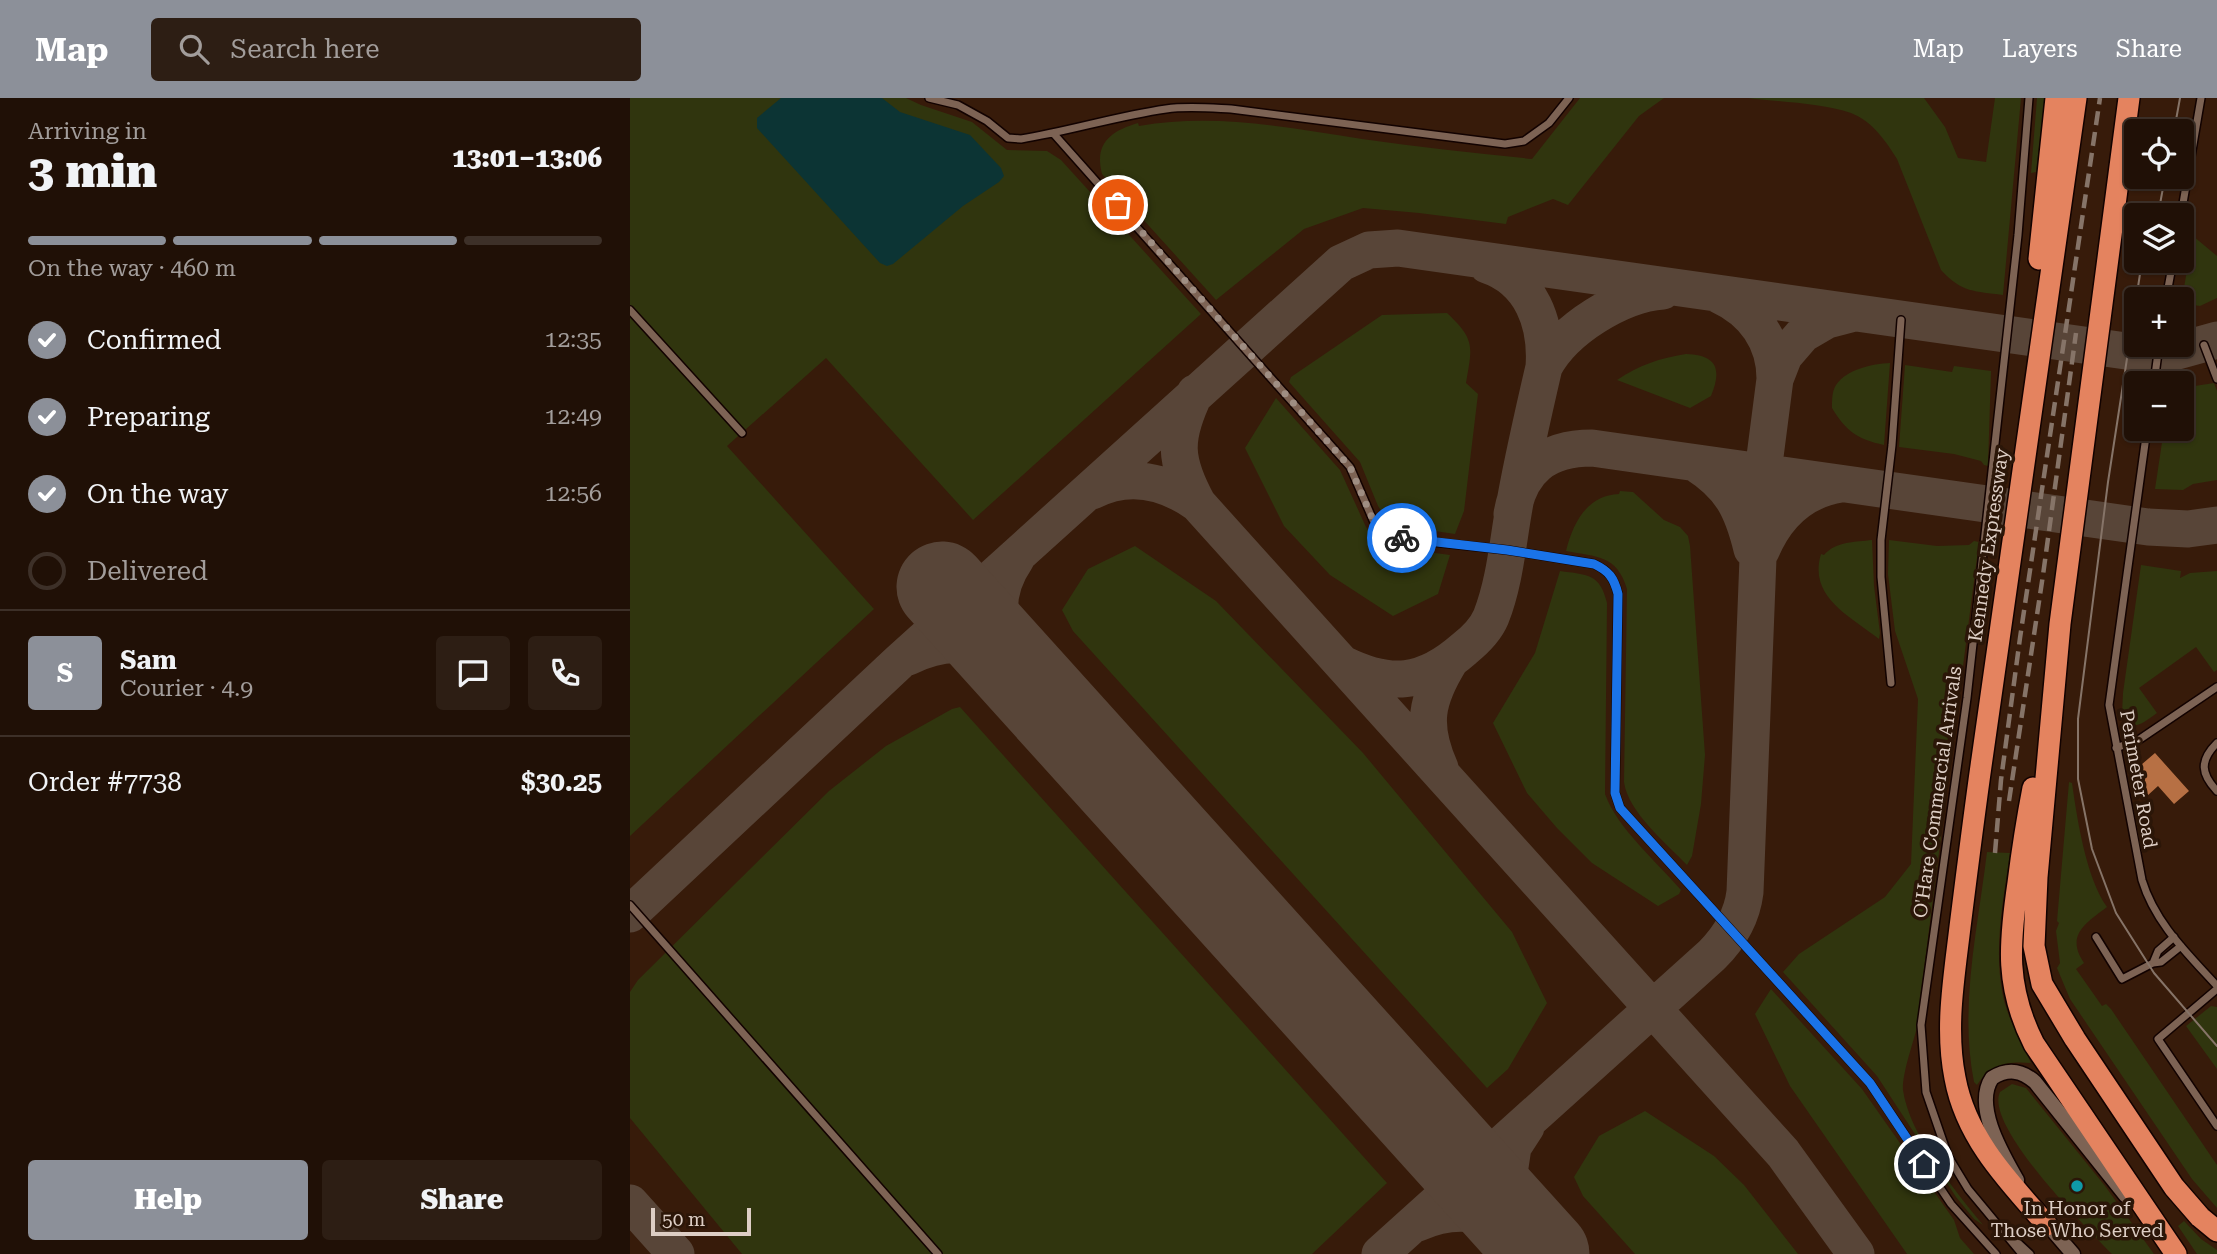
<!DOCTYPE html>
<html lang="en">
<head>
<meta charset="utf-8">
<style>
  body { margin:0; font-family:"Roboto Serif",serif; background:#2d1e14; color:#f1f3f6; height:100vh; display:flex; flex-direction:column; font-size:26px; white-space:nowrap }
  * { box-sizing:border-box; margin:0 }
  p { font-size:23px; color:#a29d9b }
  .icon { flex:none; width:38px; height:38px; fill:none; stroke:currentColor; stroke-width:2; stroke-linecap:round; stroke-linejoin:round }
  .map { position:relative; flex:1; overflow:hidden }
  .details { display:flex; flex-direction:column; background:#201006; width:630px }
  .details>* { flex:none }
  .tools { position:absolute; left:1494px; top:21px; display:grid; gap:14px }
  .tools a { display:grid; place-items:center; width:70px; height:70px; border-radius:7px; background:#201006; box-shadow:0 2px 5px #0004,0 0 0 2px #3d3028; font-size:35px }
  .scale { position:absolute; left:21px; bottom:18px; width:100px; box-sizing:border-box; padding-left:7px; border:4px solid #ddcec5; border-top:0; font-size:19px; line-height:24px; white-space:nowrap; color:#ddcec5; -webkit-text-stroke:5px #2b1608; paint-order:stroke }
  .pin { position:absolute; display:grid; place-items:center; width:60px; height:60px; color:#fff; margin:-30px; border:4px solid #fff; border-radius:50%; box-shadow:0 2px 7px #0007 }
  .courier { position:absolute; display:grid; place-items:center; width:70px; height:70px; margin:-35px; border:5px solid #1a73e8; border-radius:50%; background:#fff; color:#222; box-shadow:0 2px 9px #0007 }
  .head em { font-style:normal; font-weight:800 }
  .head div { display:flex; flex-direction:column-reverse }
  .head { display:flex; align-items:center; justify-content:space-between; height:119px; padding:0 28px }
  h1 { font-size:46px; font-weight:800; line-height:52px }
  .bar { display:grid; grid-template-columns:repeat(4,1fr); gap:10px 7px; align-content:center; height:84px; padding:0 28px }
  .bar i { height:9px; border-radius:5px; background:#3d3028 }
  .bar .selected { background:#8c9099 }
  .bar p { grid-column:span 4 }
  .line { display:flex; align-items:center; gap:18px; padding:0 28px; border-top:2px solid #3d3028 }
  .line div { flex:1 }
  .round { display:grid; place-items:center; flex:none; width:74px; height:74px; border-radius:7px; background:#2d1e14 }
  ol { padding:0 28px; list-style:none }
  li { display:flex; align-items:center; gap:21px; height:77px }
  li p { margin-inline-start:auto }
  li .icon { padding:7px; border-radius:50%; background:#8c9099; color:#fff; stroke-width:4 }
  li:last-child { color:#a29d9b }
  li i { width:38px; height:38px; border:4px solid #3d3028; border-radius:50% }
  .cta { display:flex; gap:14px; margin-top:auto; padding:14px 28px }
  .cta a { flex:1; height:80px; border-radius:7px; background:#8c9099; color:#fff; font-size:28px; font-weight:800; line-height:80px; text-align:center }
  .cta a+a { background:#2d1e14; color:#f1f3f6 }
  header { display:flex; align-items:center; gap:42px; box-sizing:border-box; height:98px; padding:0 35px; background:#8c9099; color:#fff }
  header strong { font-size:33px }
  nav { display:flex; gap:38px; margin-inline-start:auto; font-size:24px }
  .search { width:490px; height:63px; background:#2d1e14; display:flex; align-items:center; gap:18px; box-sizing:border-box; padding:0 24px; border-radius:7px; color:#a29d9b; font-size:26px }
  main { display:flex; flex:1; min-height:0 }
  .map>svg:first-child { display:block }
</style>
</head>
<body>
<header>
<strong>Map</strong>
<div class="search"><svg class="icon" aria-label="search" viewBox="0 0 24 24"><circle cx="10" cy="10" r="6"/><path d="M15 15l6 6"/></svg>Search here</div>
<nav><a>Map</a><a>Layers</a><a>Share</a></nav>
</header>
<main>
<section class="details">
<div class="head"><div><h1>3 min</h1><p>Arriving in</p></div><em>13:01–13:06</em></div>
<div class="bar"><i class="selected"></i><i class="selected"></i><i class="selected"></i><i></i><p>On the way · 460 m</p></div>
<ol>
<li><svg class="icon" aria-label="check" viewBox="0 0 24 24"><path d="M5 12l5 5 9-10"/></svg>Confirmed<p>12:35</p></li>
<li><svg class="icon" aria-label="check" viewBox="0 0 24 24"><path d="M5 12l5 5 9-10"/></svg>Preparing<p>12:49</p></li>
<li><svg class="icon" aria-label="check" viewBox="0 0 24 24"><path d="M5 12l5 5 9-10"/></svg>On the way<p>12:56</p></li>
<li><i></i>Delivered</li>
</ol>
<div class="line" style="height:126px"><b class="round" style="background:#8c9099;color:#fff">S</b><div><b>Sam</b><p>Courier · 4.9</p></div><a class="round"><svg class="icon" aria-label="chat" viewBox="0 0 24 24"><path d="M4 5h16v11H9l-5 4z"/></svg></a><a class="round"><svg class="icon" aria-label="phone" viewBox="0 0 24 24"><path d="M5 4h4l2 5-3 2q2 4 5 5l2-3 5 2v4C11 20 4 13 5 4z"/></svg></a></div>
<div class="line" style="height:91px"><div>Order #7738</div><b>$30.25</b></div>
<div class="cta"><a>Help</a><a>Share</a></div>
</section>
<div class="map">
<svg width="1587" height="1156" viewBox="0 0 1587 1156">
  <rect width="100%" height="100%" fill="#2b1608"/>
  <path fill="#371b0a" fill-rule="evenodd" d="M0 0H1587V1156H0ZM1507 33H1552V79H1507ZM1507 117H1552V163H1507ZM1507 201H1552V247H1507ZM1507 285H1552V331H1507Z"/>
  <path fill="#30350e" d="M0 0H276L291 7 342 24 377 52 417 53 431 62 571 216 343 422 196 260 97 348 244 511 0 738Z
    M950 0H1034L1009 18 938 107 923 101 878 119 876 126 789 115 733 110 674 131 586 202 472 76C464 45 481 33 508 25L509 28C584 15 657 29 732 41 788 49 845 55 902 61Z
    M1118 0H1294L1315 29 1328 60 1356 64 1365 0H1391L1373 197C1345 193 1332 195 1311 172L1267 61C1256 43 1242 23 1221 15 1192 5 1150 4 1118 0Z
    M1407 0H1415L1406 74 1401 75Z
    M1563 138 1587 158V200L1570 208 1564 207 1563 204 1560 205 1561 209 1552 213V201Z
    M817 215C846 242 842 249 836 285L848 296 834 413 825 436 771 428 756 420 748 408 730 364 659 284 661 279 752 217Z
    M1056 256C1085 257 1093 269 1081 298L1060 310 987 282C1009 267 1030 260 1056 256Z
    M1260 265 1254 347C1227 341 1216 333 1202 310 1202 302 1202 293 1206 287 1217 271 1242 266 1260 265Z
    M1275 267 1322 274 1324 268 1361 273 1358 368 1354 367 1351 363 1324 356 1269 349Z
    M1584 285 1587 293V382L1563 386 1553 392 1525 391 1534 331H1552V290Z
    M646 300 710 372 736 429C755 454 791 452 820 457L808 496 763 518 700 477 654 428 615 350Z
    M990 393 1003 394 1034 422 1050 429 1058 438 1060 448 1075 657 1071 706 1062 758 1057 767C1036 745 998 714 994 684L997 491C987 457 967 459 936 453 943 425 957 397 989 396Z
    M1242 442 1244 488 1250 535 1249 541C1220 518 1178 499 1191 456L1194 457C1206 443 1226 444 1242 442Z
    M1259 442 1307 448 1339 447 1344 443 1349 444 1286 933C1282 948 1272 977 1273 992 1279 1036 1325 1093 1353 1127L1344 1121 1326 1099 1247 978 1153 874 1169 856 1255 799 1281 766 1288 601 1265 533 1258 476Z
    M505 448 586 503 733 655 882 834 917 905 878 971 857 990 443 533 432 512 458 471Z
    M1511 467 1551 473 1550 480 1560 475 1587 473V572L1584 574 1566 549 1509 590 1527 615C1517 622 1509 630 1497 627L1492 616 1493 595Z
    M930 473C957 477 970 475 977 505L975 696C987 730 1027 764 1051 792L1049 796 1028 808 962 765 927 730 897 695 863 625 905 555Z
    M330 609 757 1085 682 1156H112L0 1020V894L8 882 199 693 256 648 322 611Z
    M1439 684 1442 685C1447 720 1456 780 1477 809 1456 825 1435 837 1454 865L1446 871 1472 908 1476 906 1481 911 1587 1067V1110L1562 1081 1440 901 1427 870 1430 865 1426 833 1429 825 1427 823Z
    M1357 754 1380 755C1373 804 1362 857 1375 906 1381 927 1392 945 1401 965 1378 963 1361 966 1347 987L1344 984C1329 908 1348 830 1357 754Z
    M1141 891 1232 991 1324 1122 1330 1140 1344 1156H1277L1160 988 1125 916Z
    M1581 908 1587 909V971L1556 928Z
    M1382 986 1396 990 1475 1088 1524 1156H1482C1457 1130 1354 1028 1370 994Z
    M1015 1013 1084 1058 1114 1087 1168 1156H1005L953 1098 944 1079 969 1038Z
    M1554 1123 1571 1141 1587 1152V1156H1567L1548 1128Z"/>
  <path fill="#0c3434" d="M151 0H252L270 14 340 37 371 70 374 78 369 84 333 108 263 166 257 168 250 165 127 30V20Z"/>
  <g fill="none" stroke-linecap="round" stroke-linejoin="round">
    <path stroke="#584538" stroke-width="37" d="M1089 197C1124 213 1145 243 1145 281
      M914 269C934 231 991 196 1033 193
      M565 295C543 341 544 362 568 406
      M1065 365C1101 388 1112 410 1122 451
      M462 393C499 374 536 383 568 406L1153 1055 1226 1156
      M882 416C890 371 916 350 962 350L1518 429 1558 431 1587 427
      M1131 453C1146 417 1171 392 1211 386
      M278 559C320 539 344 544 382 567
      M713 566C760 589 793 587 834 551 844 543 856 531 861 519 876 481 878 439 886 399 894 355 904 312 914 269 917 226 902 182 857 167
      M382 567C368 530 361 497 386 461
      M810 670C791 627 796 602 820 563
      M0 816 269 564 711 165 739 152 768 150 1503 254H1544L1587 242
      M896 1029 883 1049 878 1082 885 1115 903 1143
      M0 1105 46 1156
      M788 1125C829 1106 867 1115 902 1143
      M750 1156 1082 857C1100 839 1112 819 1115 794L1128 460 1133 374 1145 281 1154 258 1173 236 1197 222 1220 216"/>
    <path stroke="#584538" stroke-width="91" d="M312 489 914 1156"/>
  </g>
  <path fill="#b77044" d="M1525 655 1559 693 1544 706 1528 688 1517 698 1506 686 1504 673Z"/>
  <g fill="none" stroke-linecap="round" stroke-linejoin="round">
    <defs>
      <path id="service" d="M299 0 328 7 357 23 378 40 391 41C440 33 487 18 536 11 557 8 580 10 601 11L875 46 894 43 919 25 939 0
        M423 35 720 369 743 422 752 435 766 440 877 452 964 466C979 473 984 480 988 496L985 695 990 710 1240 985 1321 1106 1366 1156
        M1551 117 1571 0
        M1536 201 1543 163
        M0 212 112 335
        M1574 247 1587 281
        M1524 285 1529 247
        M1517 331 1479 607 1512 782C1525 825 1557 855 1587 888
        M1261 585 1251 479V442L1262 347 1271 222
        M1587 645C1569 663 1571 676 1587 693
        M1486 650 1510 641 1587 589
        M0 807 308 1156
        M1466 839 1492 881 1523 865 1531 864 1551 848
        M1523 865 1528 853 1544 839
        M1587 891 1528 941 1587 1028
        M1386 1143 1400 1156
        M1392 1156 1338 1091 1318 1058 1296 994 1291 927 1337 600 1388 137 1399 0"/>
      <path id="minor" d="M1387 1082C1373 1057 1343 1008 1362 980 1378 970 1391 972 1405 984L1496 1098
        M1412 1120 1443 1156"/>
      <path id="motorway" d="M1499 0 1430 526 1407 779 1404 848 1412 886 1445 941 1544 1089 1570 1119 1587 1133
        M1409 161 1426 0
        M1403 690C1397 721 1392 753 1388 785 1379 846 1375 889 1404 946L1546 1156
        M1417 1127C1378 1083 1336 1040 1325 980 1315 930 1324 880 1330 829 1337 773 1344 717 1352 661 1382 440 1414 220 1446 0"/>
    </defs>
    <use href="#service" stroke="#120200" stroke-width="10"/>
    <use href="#minor" stroke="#120200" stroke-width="17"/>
    <use href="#motorway" stroke="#120200" stroke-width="24"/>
    <use href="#service" stroke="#7d6354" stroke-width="7"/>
    <use href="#minor" stroke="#7d6354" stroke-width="14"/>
    <use href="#motorway" stroke="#e4835f" stroke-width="21"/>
    <path stroke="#867468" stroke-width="2" d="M1544 33 1550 0
      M1528 117 1535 79
      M1512 163 1478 384 1448 621V681L1462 751 1486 815 1524 875 1587 948"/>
    <path stroke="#867468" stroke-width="4.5" stroke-dasharray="14 7" stroke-linecap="butt" d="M1379 703 1413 477 1446 235
      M1365 755 1371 682 1390 540 1470 0"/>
  </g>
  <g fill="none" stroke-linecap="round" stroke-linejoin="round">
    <path stroke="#9f8e83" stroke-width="7" stroke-dasharray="0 12.6" d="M488 107 720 369 743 422 752 435 772 440"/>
    <path stroke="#1a73e8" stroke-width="9" d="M772 440 877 452 964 466C979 473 984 480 988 496L985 695 990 710 1240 985 1294 1066"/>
  </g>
  <circle fill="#0f9aa8" stroke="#2b1608" stroke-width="2.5" cx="1447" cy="1088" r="7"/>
  <g text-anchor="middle" stroke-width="7" stroke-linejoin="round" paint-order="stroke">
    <g font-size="19" fill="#ddcec5" stroke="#2b1608">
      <text transform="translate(1358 447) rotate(-82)" y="7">Kennedy Expressway</text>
      <text transform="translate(1509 681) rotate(80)" y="7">Perimeter Road</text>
      <text transform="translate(1307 694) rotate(-82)" y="7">O'Hare Commercial Arrivals</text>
    </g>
    <g font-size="19" fill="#ddcec5" stroke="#2b1608">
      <text x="1447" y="1117">In Honor of<tspan x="1447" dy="22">Those Who Served</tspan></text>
    </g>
  </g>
</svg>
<div class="tools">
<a><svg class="icon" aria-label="locate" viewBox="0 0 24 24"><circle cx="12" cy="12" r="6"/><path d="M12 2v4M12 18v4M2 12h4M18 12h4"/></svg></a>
<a><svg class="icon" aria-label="layers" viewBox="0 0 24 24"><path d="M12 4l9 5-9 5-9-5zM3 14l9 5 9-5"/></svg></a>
<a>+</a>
<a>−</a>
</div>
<div class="scale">50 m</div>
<div class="pin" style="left:488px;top:107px;background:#ea580c"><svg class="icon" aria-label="bag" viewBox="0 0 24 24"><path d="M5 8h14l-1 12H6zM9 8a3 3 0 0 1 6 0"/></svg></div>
<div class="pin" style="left:1294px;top:1066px;background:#1f2937"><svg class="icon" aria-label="home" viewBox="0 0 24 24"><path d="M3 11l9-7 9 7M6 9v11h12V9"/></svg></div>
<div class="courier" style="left:772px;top:440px"><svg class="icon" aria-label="bike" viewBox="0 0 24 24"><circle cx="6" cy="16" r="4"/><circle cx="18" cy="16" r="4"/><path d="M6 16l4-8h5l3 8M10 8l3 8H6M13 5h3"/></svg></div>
</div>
</main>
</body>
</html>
